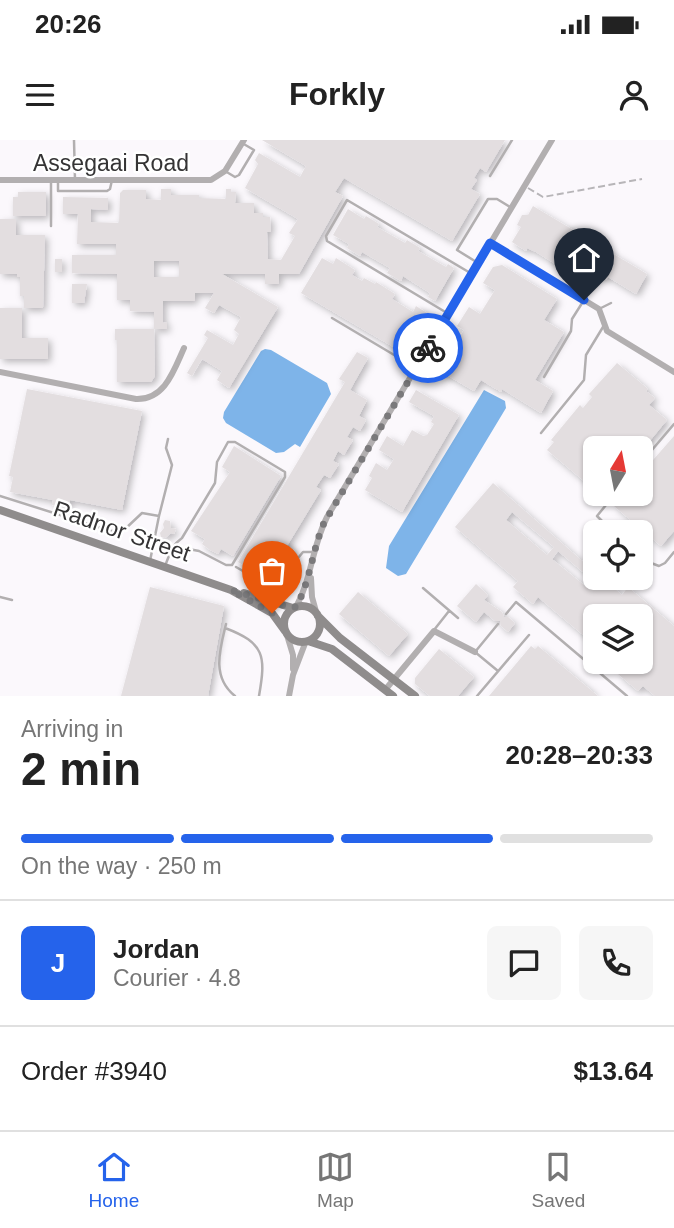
<!DOCTYPE html>
<html lang="en">
<head>
<meta charset="utf-8">
<style>
  body { margin:0; font-family:Arial,sans-serif; background:#f6f6f6; color:#222; height:100vh; display:flex; flex-direction:column; font-size:26px; white-space:nowrap }
  * { box-sizing:border-box; margin:0 }
  p { font-size:23px; color:#767676 }
  .icon { flex:none; width:38px; height:38px; fill:none; stroke:currentColor; stroke-width:2; stroke-linecap:round; stroke-linejoin:round }
  .map { position:relative; height:556px; overflow:hidden }
  .panel { display:flex; flex-direction:column; background:#fff; flex:1 }
  .panel>* { flex:none }
  .needle { width:46px; rotate:10deg }
  .buttons { position:absolute; left:583px; top:296px; display:grid; gap:14px }
  .buttons a { display:grid; place-items:center; width:70px; height:70px; border-radius:10px; background:#fff; box-shadow:0 2px 5px #0004; font-size:35px }
  .pin { position:absolute; display:grid; place-items:center; width:60px; height:60px; color:#fff; margin:-72px -30px; border-radius:50% 50% 50% 0; rotate:-45deg; box-shadow:0 0 7px #0007 }
  .pin .icon { rotate:45deg }
  .courier { position:absolute; display:grid; place-items:center; width:70px; height:70px; margin:-35px; border:5px solid #2563eb; border-radius:50%; background:#fff; color:#222; box-shadow:0 2px 9px #0007 }
  .head em { font-style:normal; font-weight:700 }
  .head div { display:flex; flex-direction:column-reverse }
  .head { display:flex; align-items:center; justify-content:space-between; height:119px; padding:0 21px }
  h1 { font-size:46px; font-weight:700; line-height:52px }
  .bar { display:grid; grid-template-columns:repeat(4,1fr); gap:10px 7px; align-content:center; height:84px; padding:0 21px }
  .bar i { height:9px; border-radius:5px; background:#e0e0e0 }
  .bar .current { background:#2563eb }
  .bar p { grid-column:span 4 }
  .line { display:flex; align-items:center; gap:18px; padding:0 21px; border-top:2px solid #e0e0e0 }
  .line div { flex:1 }
  .round { display:grid; place-items:center; flex:none; width:74px; height:74px; border-radius:10px; background:#f6f6f6 }
  .status { display:flex; justify-content:space-between; align-items:center; height:49px; padding:0 35px; background:#fff; direction:ltr }
  .status svg { height:19px; fill:currentColor }
  header { display:flex; justify-content:space-between; align-items:center; height:91px; padding:0 21px; background:#fff; font-size:32px; font-weight:700 }
  .tab-bar { display:flex; justify-content:space-around; align-items:center; height:98px; border-top:2px solid #e0e0e0; background:#fff; font-size:19px; color:#767676 }
  .tab-bar a { display:grid; justify-items:center; gap:4px }
  .tab-bar .current { color:#2563eb }
  .map>svg:first-child { display:block }
</style>
</head>
<body>
<div class="status"><b>20:26</b><svg viewBox="0 0 49 12"><path d="M0 12V9h3v3zM5 12V6h3v6zM10 12V3h3v9zM15 12V0h3v12zM26 1h20v11H26zM47 4h2v5h-2z"/></svg></div>
<header><svg class="icon" aria-label="menu" viewBox="0 0 24 24"><path d="M4 6h16M4 12h16M4 18h16"/></svg>Forkly<svg class="icon" aria-label="person" viewBox="0 0 24 24"><circle cx="12" cy="8" r="4"/><path d="M4 21q1-7 8-7t8 7"/></svg></header>
<div class="map">
<svg width="674" height="556" viewBox="0 0 674 556">
  <defs>
    <filter id="shadow"><feDropShadow dx="3" dy="3" stdDeviation="3.5" flood-color="#0004"/></filter>
  </defs>
  <rect width="100%" height="100%" fill="#fbf8fc"/>
  <path fill="#7eb4e9" d="M265 209 271 210 327 243 331 254 300 307 295 304 284 312 276 313 226 283 223 278 224 272 261 211Z
    M484 250 505 261 506 268 406 434 398 436 386 428 389 406Z"/>
  <path fill="#e3dee0" fill-rule="evenodd" filter="url(#shadow)" d="M262 0H505L486 32 480 28 474 38 477 40 471 49 480 54 452 101 344 38 335 52 343 56 299 134H279V144H265V134H222L278 167 229 248 217 240 222 231 202 219 192 236 187 233 208 198 204 195 207 190 233 205 239 194 234 190 241 177 219 165 214 173 205 168 214 153H195V161H163V183L167 182V189H154V172L130 171V160H117V134L72 133V115H116V104H77L78 74H63V57L108 58V70L91 69V82L119 83 120 53 123 50H146V59L161 60V49H171V55H199V58L226 59V49H231V52H236L235 63H254V73H263V77H270L271 92H267L268 119 281 120 295 96 289 93 298 79 245 48 258 24 255 20 259 13 300 37 306 26ZM154 121H179V137H154Z
    M18 52H46V76H13V57H18Z
    M533 66 647 134 636 154 608 137 606 140 592 132 587 140 562 125 560 127 536 112 527 108 526 111 512 102 521 87 517 85 522 75H528Z
    M348 69 364 79 366 76 379 84 377 87 405 103 407 100 420 108 418 111 446 127 448 124 454 128 435 161 428 157 430 153 403 136 401 141 387 133 390 128 362 112 360 116 347 108 349 104 333 95Z
    M0 79H16V95H45L43 168H24V156H20V137H17V134H0Z
    M322 118 333 124 336 118 355 130 352 135 362 141 364 138 375 144 376 142 395 154 392 159 413 172 416 166 427 173 402 212 301 153Z
    M55 119H62V132H55Z
    M502 125 557 159 544 180 564 192 535 240 553 251 541 273 502 249 501 252 481 240 474 251 433 227 440 216 447 219 464 190 457 186 469 167 480 174 495 150 483 143 493 127Z
    M72 144H87L84 163H72Z
    M0 168H22V198H48V219H0Z
    M115 189H154L155 236 151 242H117V200H115Z
    M357 212 368 218 350 250 367 260 359 276 366 280 360 291 353 287 347 297 353 300 344 315 338 311 333 321 339 324 330 338 324 335 316 347 321 350 287 406 295 411 286 425 279 421 269 438 262 436 238 422 345 242 339 239Z
    M617 223 648 249 646 251 655 258 649 265 667 280 644 308H595V354L588 349 590 346 547 310 554 302 551 300 580 265 583 268 592 257 589 254Z
    M27 249 142 271 122 370 70 360 69 368 52 365 53 360 10 352 13 337 9 336Z
    M416 250 459 275 402 372 365 350 372 338 369 336 376 323 387 330 394 319 379 310 387 296 403 306 412 290 423 296 427 295 434 284 431 282 434 276 409 262Z
    M674 296V391L661 406 614 366 625 354H640V335Z
    M234 306 281 336 233 416 221 409 218 414 210 410 202 404 205 399 191 391 230 332 222 327Z
    M493 343 595 432V438H602L622 455 628 447 674 486V556H655L643 546 638 551 618 534 623 529 614 522H640V476H595V505L538 457 533 464 520 453 513 447 518 441 455 387ZM512 372 554 407 547 415 506 380ZM558 411 596 443 590 450 552 419Z
    M165 380 170 381 171 388 176 389 174 394 171 393 165 398 161 397 160 393 164 388 163 384Z
    M476 444 488 455 484 460 502 472 504 477H508L515 483 508 492 501 486 500 481H495L484 472 476 482 457 466Z
    M150 447 224 466 208 556H121Z
    M358 452 408 494 389 516 339 474Z
    M531 506 535 509 538 506 598 556H489Z
    M439 509 474 537 458 556H430L415 544V538Z"/>
  <g fill="none" stroke-linecap="round" stroke-linejoin="round">
    <path stroke="#b7b5b8" stroke-width="2" stroke-dasharray="7 3.5" stroke-linecap="butt" d="M528 48 543 57 642 39"/>
    <path stroke="#b2afb0" stroke-width="2.5" d="M74 0 75 40
      M225 31 235 37 239 35 254 10 242 3
      M490 36 512 0
      M51 40V86
      M58 40V51H107L110 49 112 40
      M478 123 457 110 488 59H497L510 67
      M599 169 611 163
      M447 173 327 101 326 96 347 60 472 134
      M332 178 416 228
      M544 237 571 191 572 179 584 160
      M541 293 584 240 586 215 603 187
      M640 324 674 284
      M0 356 111 391 124 390 142 373 159 376
      M613 392 597 376 615 354
      M640 415 651 423 659 426 665 423 674 412
      M150 421 159 376 172 325 166 308 168 299
      M165 426 172 408C175 404 178 401 182 398L215 343 217 322 228 302H235L285 332V337L232 425H226L199 411 173 406
      M236 427C277 451 275 446 303 412H313
      M423 448 458 478
      M0 457 12 460
      M506 474 516 462 627 556
      M226 484C220 509 211 537 235 556
      M225 488C265 503 266 516 259 556
      M434 490 449 471
      M498 531 475 512 498 484
      M477 556 529 495"/>
    <path stroke="#b2afb0" stroke-width="6" d="M0 40H211L225 31 244 0
      M490 103 599 169 607 191 674 232
      M0 232 136 259C165 260 174 230 184 208
      M311 438 312 457 317 475
      M296 467C312 438 312 406 327 377L552 0
      M286 492 293 515V529
      M385 550 434 491 475 512
      M289 556 293 535 306 501"/>
    <path stroke="#8f8c8c" stroke-width="8" d="M0 370 231 450 272 473 285 491
      M244 453 293 468
      M284 484a18 18 0 1 1 36 0a18 18 0 1 1-36 0Z
      M318 476 340 498 415 556
      M308 501 332 509 393 556"/>
  </g>
  <g fill="none" stroke-linecap="round" stroke-linejoin="round">
    <path stroke="#7a797b" stroke-width="7" stroke-dasharray="0 12.6" d="M272 473 231 450 286 466 296 467C311 440 312 410 324 383L428 208"/>
    <path stroke="#2563eb" stroke-width="9" d="M428 208 490 103 584 160"/>
  </g>
  <g text-anchor="middle" stroke-width="5" stroke-linejoin="round" paint-order="stroke">
    <g font-size="23" fill="#353435" stroke="#fff">
      <text x="111" y="31">Assegaai Road</text>
      <text transform="translate(122 391) rotate(19)" y="8">Radnor Street</text>
    </g>
  </g>
</svg>
<div class="buttons">
<a><svg class="needle" viewBox="-14 -14 28 28"><path d="M0-13l5 13h-10z" fill="#e53935"/><path d="M0 13l5-13h-10z" fill="#767676"/></svg></a>
<a><svg class="icon" aria-label="locate" viewBox="0 0 24 24"><circle cx="12" cy="12" r="6"/><path d="M12 2v4M12 18v4M2 12h4M18 12h4"/></svg></a>
<a><svg class="icon" aria-label="layers" viewBox="0 0 24 24"><path d="M12 4l9 5-9 5-9-5zM3 14l9 5 9-5"/></svg></a>
</div>
<div class="pin" style="left:272px;top:473px;background:#ea580c"><svg class="icon" aria-label="bag" viewBox="0 0 24 24"><path d="M5 8h14l-1 12H6zM9 8a3 3 0 0 1 6 0"/></svg></div>
<div class="pin" style="left:584px;top:160px;background:#1f2937"><svg class="icon" aria-label="home" viewBox="0 0 24 24"><path d="M3 11l9-7 9 7M6 9v11h12V9"/></svg></div>
<div class="courier" style="left:428px;top:208px"><svg class="icon" aria-label="bike" viewBox="0 0 24 24"><circle cx="6" cy="16" r="4"/><circle cx="18" cy="16" r="4"/><path d="M6 16l4-8h5l3 8M10 8l3 8H6M13 5h3"/></svg></div>
</div>
<section class="panel">
<div class="head"><div><h1>2 min</h1><p>Arriving in</p></div><em>20:28–20:33</em></div>
<div class="bar"><i class="current"></i><i class="current"></i><i class="current"></i><i></i><p>On the way · 250 m</p></div>
<div class="line" style="height:126px"><b class="round" style="background:#2563eb;color:#fff">J</b><div><b>Jordan</b><p>Courier · 4.8</p></div><a class="round"><svg class="icon" aria-label="chat" viewBox="0 0 24 24"><path d="M4 5h16v11H9l-5 4z"/></svg></a><a class="round"><svg class="icon" aria-label="phone" viewBox="0 0 24 24"><path d="M5 4h4l2 5-3 2q2 4 5 5l2-3 5 2v4C11 20 4 13 5 4z"/></svg></a></div>
<div class="line" style="height:91px"><div>Order #3940</div><b>$13.64</b></div>
</section>
<nav class="tab-bar">
<a class="current"><svg class="icon" aria-label="home" viewBox="0 0 24 24"><path d="M3 11l9-7 9 7M6 9v11h12V9"/></svg>Home</a>
<a><svg class="icon" aria-label="map" viewBox="0 0 24 24"><path d="M3 6l6-2 6 2 6-2v14l-6 2-6-2-6 2zM9 4v14M15 6v14"/></svg>Map</a>
<a><svg class="icon" aria-label="saved" viewBox="0 0 24 24"><path d="M7 4h10v16l-5-4-5 4z"/></svg>Saved</a>
</nav>
</body>
</html>
